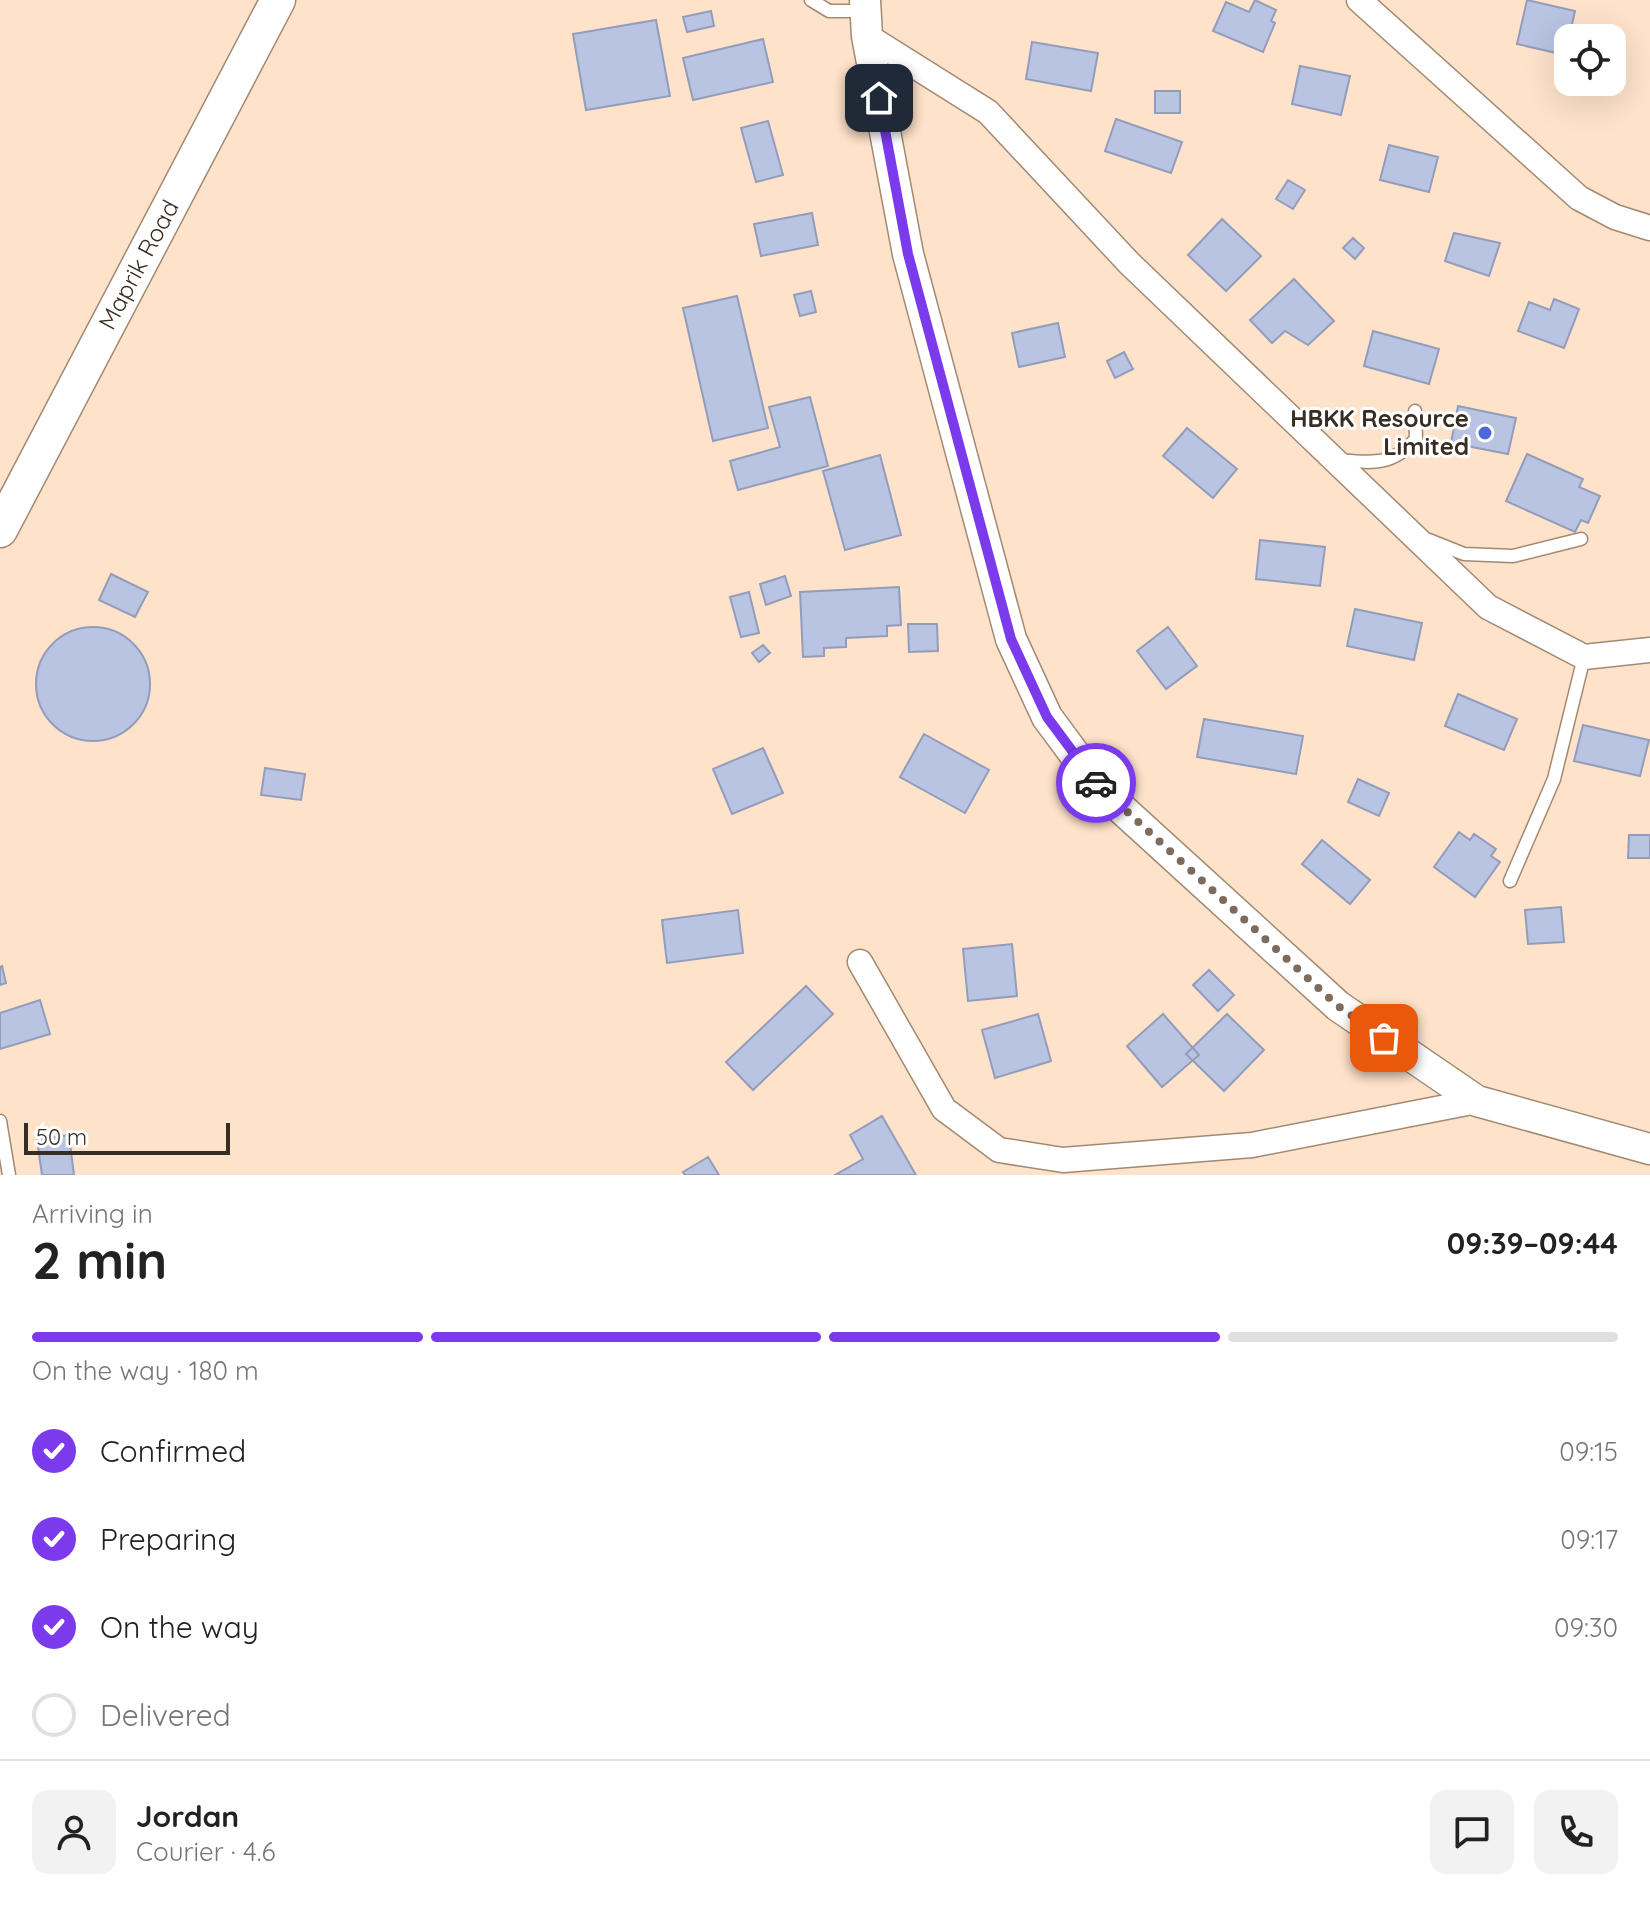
<!DOCTYPE html>
<html lang="en">
<head>
<meta charset="utf-8">
<style>
  body { margin:0; font-family:Quicksand,sans-serif; background:#f2f2f2; color:#222; height:100vh; display:flex; flex-direction:column; font-size:30px; white-space:nowrap }
  * { box-sizing:border-box; margin:0 }
  p { font-size:26px; color:#767676 }
  .icon { flex:none; width:44px; height:44px; fill:none; stroke:currentColor; stroke-width:2; stroke-linecap:round; stroke-linejoin:round }
  .map { position:relative; height:1175px; overflow:hidden }
  .panel { display:flex; flex-direction:column; background:#fff; flex:1 }
  .panel>* { flex:none }
  .tools { position:absolute; left:1554px; top:24px; display:grid; gap:16px }
  .tools a { display:grid; place-items:center; width:72px; height:72px; border-radius:16px; background:#fff; box-shadow:0 8px 32px #0002; font-size:40px }
  .scale { position:absolute; left:24px; bottom:20px; width:206px; box-sizing:border-box; padding-left:8px; border:4px solid #372d23; border-top:0; font-size:22px; line-height:28px; white-space:nowrap; color:#372d23; -webkit-text-stroke:6px #fff; paint-order:stroke }
  .pin { position:absolute; display:grid; place-items:center; width:68px; height:68px; color:#fff; margin:-34px; border-radius:16px; box-shadow:0 4px 12px #0006 }
  .courier { position:absolute; display:grid; place-items:center; width:80px; height:80px; margin:-40px; border:6px solid #7c3aed; border-radius:50%; background:#fff; color:#222; box-shadow:0 2px 10px #0007 }
  .overview em { font-style:normal; font-weight:800 }
  .overview div { display:flex; flex-direction:column-reverse }
  .overview { display:flex; align-items:center; justify-content:space-between; height:136px; padding:0 32px }
  h1 { font-size:52px; font-weight:800; line-height:60px }
  .bar { display:grid; grid-template-columns:repeat(4,1fr); gap:12px 8px; align-content:center; height:96px; padding:0 32px }
  .bar i { height:10px; border-radius:6px; background:#e0e0e0 }
  .bar .active { background:#7c3aed }
  .bar p { grid-column:span 4 }
  .line { display:flex; align-items:center; gap:20px; padding:0 32px; border-top:2px solid #e0e0e0 }
  .line div { flex:1 }
  .round { display:grid; place-items:center; flex:none; width:84px; height:84px; border-radius:16px; background:#f2f2f2 }
  ol { padding:0 32px; list-style:none }
  li { display:flex; align-items:center; gap:24px; height:88px }
  li p { margin-inline-start:auto }
  li .icon { padding:8px; border-radius:50%; background:#7c3aed; color:#fff; stroke-width:4 }
  li:last-child { color:#767676 }
  li i { width:44px; height:44px; border:4px solid #e0e0e0; border-radius:50% }
  .map>svg:first-child { display:block }
</style>
</head>
<body>
<div class="map">
<svg width="1650" height="1175" viewBox="0 0 1650 1175">
  <rect width="100%" height="100%" fill="#fee2ca"/>
  <path fill="#b9c3e2" stroke="#939dbb" stroke-width="2" d="M1255 0 1276 10 1271 21 1275 23 1263 52 1213 31 1226 2 1249 12Z
    M1527 0 1575 11 1565 55 1517 44Z
    M711 11 714 26 687 32 683 17Z
    M656 20 670 96 586 110 573 34Z
    M763 39 773 82 693 100 683 58Z
    M1032 42 1098 53 1091 91 1026 79Z
    M1300 66 1350 76 1341 115 1292 104Z
    M1155 91H1180V113H1155Z
    M1116 119 1182 142 1171 173 1105 151Z
    M768 121 783 175 756 182 741 128Z
    M1389 145 1438 157 1429 192 1380 180Z
    M1288 180 1305 190 1293 209 1276 199Z
    M812 213 818 245 761 256 754 224Z
    M1222 219 1261 256 1226 291 1188 255Z
    M1454 233 1500 243 1489 276 1445 261Z
    M1353 238 1364 248 1355 259 1343 248Z
    M1294 279 1334 321 1308 345 1285 331 1272 343 1250 320Z
    M811 291 816 312 800 316 794 295Z
    M737 296 768 428 713 441 683 308Z
    M1554 299 1579 309 1564 348 1518 331 1529 302 1550 310Z
    M1058 323 1065 357 1019 367 1012 333Z
    M1373 331 1439 349 1429 384 1364 366Z
    M1124 352 1133 369 1115 378 1107 361Z
    M810 397 828 466 738 490 730 461 780 447 769 407Z
    M1458 406 1516 418 1508 454 1451 443Z
    M1187 428 1237 469 1213 498 1163 456Z
    M1527 454 1583 479 1579 487 1600 496 1588 523 1581 520 1575 532 1506 501Z
    M880 455 901 535 845 550 823 471Z
    M1260 540 1325 547 1320 586 1256 579Z
    M111 574 148 592 135 617 99 600Z
    M785 576 791 596 766 605 760 584Z
    M899 587 901 625 887 626V636L846 638V647L824 648V656L803 657 800 592Z
    M749 592 759 633 741 637 730 597Z
    M1355 609 1422 623 1414 660 1347 646Z
    M908 624H937L938 651 909 652Z
    M1168 627 1197 666 1166 689 1137 651Z
    M36 684a57 57 0 1 1 114 0a57 57 0 1 1-114 0Z
    M763 645 770 653 759 662 752 653Z
    M1458 694 1517 719 1504 750 1445 726Z
    M1204 719 1303 736 1296 774 1197 757Z
    M1583 725 1649 740 1640 776 1574 761Z
    M924 734 989 770 965 813 900 777Z
    M763 748 783 793 732 814 713 769Z
    M265 768 305 774 301 800 261 795Z
    M1358 779 1389 793 1379 816 1348 802Z
    M1459 832 1470 840 1474 834 1496 849 1491 856 1500 862 1475 897 1434 867Z
    M1629 835H1650V858H1628Z
    M1322 840 1370 880 1350 904 1302 864Z
    M1561 907 1564 942 1528 944 1525 910Z
    M738 910 743 953 667 963 662 920Z
    M1012 944 1017 996 968 1001 963 949Z
    M2 966 6 983 0 985V967Z
    M1209 970 1234 995 1218 1011 1193 985Z
    M806 986 833 1014 753 1090 726 1062Z
    M40 1000 50 1034 0 1049V1013Z
    M1038 1014 1051 1061 995 1078 982 1030Z
    M1163 1014 1199 1055 1162 1087 1127 1046Z
    M1227 1014 1264 1050 1224 1091 1186 1054Z
    M882 1116 916 1175H835L863 1159 850 1135Z
    M69 1135 74 1175H42L37 1140Z
    M708 1157 719 1175H685L683 1172Z"/>
  <g fill="none" stroke-linecap="round" stroke-linejoin="round">
    <defs>
      <path id="service" d="M811 0 829 11H866
        M1339 460C1373 463 1392 466 1416 439L1415 411
        M1429 540 1464 554 1513 556 1581 539
        M1510 881 1554 779 1584 657
        M0 1121 9 1175"/>
      <path id="minor" d="M1359 0 1579 198 1615 217 1650 228
        M867 36 988 112 1129 263 1488 607 1584 657 1650 650
        M860 962 944 1109 999 1150 1063 1160 1252 1145 1477 1101"/>
      <path id="tertiary" d="M865 0 867 36 908 254 1011 639 1047 717 1101 790 1338 1006 1477 1101 1650 1149"/>
      <path id="secondary" d="M0 530 278 0"/>
    </defs>
    <use href="#service" stroke="#a28972" stroke-width="15"/>
    <use href="#minor" stroke="#a28972" stroke-width="27"/>
    <use href="#tertiary" stroke="#a28972" stroke-width="33"/>
    <use href="#secondary" stroke="#a28972" stroke-width="37"/>
    <use href="#service" stroke="#fff" stroke-width="12"/>
    <use href="#minor" stroke="#fff" stroke-width="24"/>
    <use href="#tertiary" stroke="#fff" stroke-width="30"/>
    <use href="#secondary" stroke="#fff" stroke-width="34"/>
  </g>
  <g fill="none" stroke-linecap="round" stroke-linejoin="round">
    <path stroke="#7d6c5d" stroke-width="8" stroke-dasharray="0 14.4" d="M1096 783 1338 1006 1384 1038"/>
    <path stroke="#7c3aed" stroke-width="10" d="M879 98 908 254 1011 639 1047 717 1096 783"/>
  </g>
  <circle fill="#4e67dc" stroke="#fff" stroke-width="3" cx="1485" cy="433" r="8"/>
  <g text-anchor="middle" stroke-width="6" stroke-linejoin="round" paint-order="stroke">
    <g font-size="24" fill="#372d23" stroke="#fff">
      <text transform="translate(139 265) rotate(-62)" y="8">Maprik Road</text>
    </g>
    <g font-size="24" font-weight="bold" fill="#372d23" stroke="#fff" text-anchor="end">
      <text x="1469" y="427">HBKK Resource<tspan x="1469" dy="28">Limited</tspan></text>
    </g>
  </g>
</svg>
<div class="tools">
<a><svg class="icon" aria-label="locate" viewBox="0 0 24 24"><circle cx="12" cy="12" r="6"/><path d="M12 2v4M12 18v4M2 12h4M18 12h4"/></svg></a>
</div>
<div class="scale">50 m</div>
<div class="pin" style="left:1384px;top:1038px;background:#ea580c"><svg class="icon" aria-label="bag" viewBox="0 0 24 24"><path d="M5 8h14l-1 12H6zM9 8a3 3 0 0 1 6 0"/></svg></div>
<div class="pin" style="left:879px;top:98px;background:#1f2937"><svg class="icon" aria-label="home" viewBox="0 0 24 24"><path d="M3 11l9-7 9 7M6 9v11h12V9"/></svg></div>
<div class="courier" style="left:1096px;top:783px"><svg class="icon" aria-label="car" viewBox="0 0 24 24"><path d="M5 17H2v-5l4-1 3-4h7l3 4 3 1v5h-3M9 17h6M6 11h13"/><circle cx="7" cy="17" r="2"/><circle cx="17" cy="17" r="2"/></svg></div>
</div>
<section class="panel">
<div class="overview"><div><h1>2 min</h1><p>Arriving in</p></div><em>09:39–09:44</em></div>
<div class="bar"><i class="active"></i><i class="active"></i><i class="active"></i><i></i><p>On the way · 180 m</p></div>
<ol>
<li><svg class="icon" aria-label="check" viewBox="0 0 24 24"><path d="M5 12l5 5 9-10"/></svg>Confirmed<p>09:15</p></li>
<li><svg class="icon" aria-label="check" viewBox="0 0 24 24"><path d="M5 12l5 5 9-10"/></svg>Preparing<p>09:17</p></li>
<li><svg class="icon" aria-label="check" viewBox="0 0 24 24"><path d="M5 12l5 5 9-10"/></svg>On the way<p>09:30</p></li>
<li><i></i>Delivered</li>
</ol>
<div class="line" style="height:144px"><a class="round"><svg class="icon" aria-label="person" viewBox="0 0 24 24"><circle cx="12" cy="8" r="4"/><path d="M4 21q1-7 8-7t8 7"/></svg></a><div><b>Jordan</b><p>Courier · 4.6</p></div><a class="round"><svg class="icon" aria-label="chat" viewBox="0 0 24 24"><path d="M4 5h16v11H9l-5 4z"/></svg></a><a class="round"><svg class="icon" aria-label="phone" viewBox="0 0 24 24"><path d="M5 4h4l2 5-3 2q2 4 5 5l2-3 5 2v4C11 20 4 13 5 4z"/></svg></a></div>
</section>
</body>
</html>
